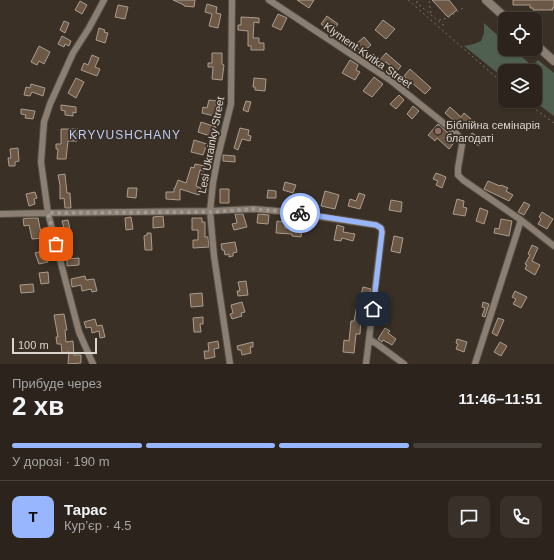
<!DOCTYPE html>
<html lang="uk">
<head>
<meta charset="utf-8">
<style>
  body { margin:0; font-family:Helvetica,sans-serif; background:#383029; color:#f1f3f6; height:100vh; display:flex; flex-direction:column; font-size:15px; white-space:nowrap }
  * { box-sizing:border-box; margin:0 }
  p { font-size:13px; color:#a6a4a3 }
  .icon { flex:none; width:22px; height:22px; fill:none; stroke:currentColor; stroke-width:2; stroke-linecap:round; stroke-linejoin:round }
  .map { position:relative; height:364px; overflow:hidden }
  .panel { display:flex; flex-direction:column; background:#2c241c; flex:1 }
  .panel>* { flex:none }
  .tools { position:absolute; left:498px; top:12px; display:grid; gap:8px }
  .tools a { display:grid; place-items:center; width:44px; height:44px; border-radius:8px; background:#2c241c; box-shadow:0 1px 3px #0004,0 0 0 1px #48413b; font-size:20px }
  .scale { position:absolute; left:12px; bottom:10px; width:85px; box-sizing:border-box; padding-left:4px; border:2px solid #dbd5ce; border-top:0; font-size:11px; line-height:14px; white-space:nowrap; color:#dbd5ce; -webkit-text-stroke:3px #3a3026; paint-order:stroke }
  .pin { position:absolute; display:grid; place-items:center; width:34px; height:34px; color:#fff; margin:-17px; border-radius:8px; box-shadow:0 2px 6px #0006 }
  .courier { position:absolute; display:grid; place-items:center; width:40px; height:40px; margin:-20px; border:3px solid #98b6fd; border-radius:50%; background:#fff; color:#222; box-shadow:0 1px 5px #0007 }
  .headline em { font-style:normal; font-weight:600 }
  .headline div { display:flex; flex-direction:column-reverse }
  .headline { display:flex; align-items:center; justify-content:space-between; height:68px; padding:0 12px }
  h1 { font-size:26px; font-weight:600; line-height:30px }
  .bar { display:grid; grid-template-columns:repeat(4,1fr); gap:6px 4px; align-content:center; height:48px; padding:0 12px }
  .bar i { height:5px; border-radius:3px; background:#48413b }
  .bar .selected { background:#98b6fd }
  .bar p { grid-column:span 4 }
  .line { display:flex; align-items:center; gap:10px; padding:0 12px; border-top:1px solid #48413b }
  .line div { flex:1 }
  .round { display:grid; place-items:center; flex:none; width:42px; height:42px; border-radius:8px; background:#383029 }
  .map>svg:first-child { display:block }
</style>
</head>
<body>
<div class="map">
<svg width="554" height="364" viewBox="0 0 554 364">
  <rect width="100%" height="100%" fill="#3a3026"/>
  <path fill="#4f5f50" d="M484 23 505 42V49H513L532 66 538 60 554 73V116L534 101 535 71H505V79L464 46 474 44 481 41 484 33Z"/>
  <path fill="#6c5844" stroke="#aa9d91" d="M173 0H195L194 7 184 6V5Z
    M297 0H314L309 8Z
    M432 0H449L457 10 448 17Z
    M513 0H554V8H552L553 10H533V8H530V5H513Z
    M80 1 87 5 82 14 75 10Z
    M207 4 217 7 216 13 221 14 218 28 209 26 212 14 205 12Z
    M118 5 128 7 125 19 115 17Z
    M278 14 287 18 281 30 272 26Z
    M327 16 338 24 332 32 321 24Z
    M241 17 259 18V23L254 22 253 38H259V43H264V50H251V46H248V31L238 30V25H241Z
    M383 20 395 29 386 39 375 30Z
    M64 21 69 23 65 33 60 30Z
    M99 28 105 30 104 32 108 33 105 43 96 40Z
    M62 36 71 41 69 46 65 44 64 47 58 44Z
    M364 37 371 45 362 53 355 45Z
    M39 46 50 52 44 64 39 61 37 65 31 62Z
    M212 53H222V64L224 65 222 80 212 79 213 67H208V63H212Z
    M386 53 401 66 395 74 391 70 393 68 386 62 384 64 379 61Z
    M92 55 99 58 95 67 100 69 97 76 81 70 84 63 88 65Z
    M350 60 358 65 356 70 360 72 355 80 342 73Z
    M410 69 431 88 425 94 404 76Z
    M374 77 383 84 372 97 363 91Z
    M76 78 84 82 76 98 68 93Z
    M254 78 266 79 265 91 255 90V87H253Z
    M31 84 45 88 43 96 32 92 30 96 24 95 26 87 30 88Z
    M399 95 404 100 396 109 390 104Z
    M209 100 217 101 214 116 202 113 203 107 207 108Z
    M246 101 251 102 248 112 243 110Z
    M61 105 76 107V113L73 112V116L65 115V111L61 110Z
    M413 106 419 111 412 119 407 114Z
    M450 107 461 117 464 113 471 119 464 128 454 119 453 120 445 113Z
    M21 109 35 111 33 119 25 118 26 115 21 114Z
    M201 122 216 127 214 134 211 133 210 136 198 132Z
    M438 124 456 140 449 149 437 138 435 141 428 135Z
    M240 128 249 130 248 135 251 136 250 141 242 139 238 150 234 148Z
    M61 129H78L77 141H68L66 159H57L58 149H56V144H61Z
    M472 133 483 140 479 146 468 139Z
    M194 140 207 144 203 155 191 152Z
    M18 148 19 161 15 162V166H9L8 158H11L10 149Z
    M223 155 235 156V162L223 161Z
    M195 164 205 166 204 171 200 170 196 186 201 188 199 195 180 189V200L166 199V192H174V188H175L178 180 186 183 191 167 194 168Z
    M436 173 446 177 442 188 436 185 438 181 433 179Z
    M65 174 67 193H70L71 208H65L64 198 60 199V185L58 175Z
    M488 181 500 186 501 185 508 188 506 191 513 195 509 201 484 189Z
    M285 182 296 185 293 193 283 190Z
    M128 188H137L136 198 127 197Z
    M220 189H229V203H220Z
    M268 190 276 191V198H267Z
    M325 191 339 195 335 209 321 206Z
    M35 192 37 198 34 199 35 204 29 206 26 194Z
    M359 193 365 195 360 209 348 206 350 199 356 201Z
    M457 199 464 201 463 207 467 208 465 216 453 214Z
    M391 200 402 202 401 212 389 210Z
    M524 202 530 205 524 215 518 212Z
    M480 208 488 211 484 224 476 221Z
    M542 212 553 219 547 229 538 224 541 219 539 217Z
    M235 214H243L247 227 234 230 232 224 237 223Z
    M258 214 269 215 268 224 257 223Z
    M163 216 164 227 153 228V217Z
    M131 217 133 229 126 230 125 218Z
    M28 218H38L42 238 32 239 29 225 24 226 23 219Z
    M192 218H202V222H205V237H208L209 247 193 248V240H198V230H192Z
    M501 219 512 221 509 236 494 233 495 228 499 229Z
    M68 220 70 230 65 232 62 221Z
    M277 221 285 222V228L297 229 298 224H303L301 237 292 236V234L276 233Z
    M337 225 344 227 343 232 355 234 353 241 342 238 341 241 334 240Z
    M147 233H151L152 250H145L144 236 147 235Z
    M394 236 403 238 400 253 391 251Z
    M235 242 237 252 233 253V256L229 257V254L225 255 224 250H222L221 244Z
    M532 245 538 248 532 261 540 265 535 275 525 269 527 265 525 264 530 255 528 254Z
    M45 250 48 262 39 264 35 253Z
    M79 258V265L67 266V259Z
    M48 272 49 283 41 284 39 273Z
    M85 276 86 280 94 279 97 291 92 292 91 289 82 291 81 285 72 287 71 279Z
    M246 281 248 295 238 296 237 291H240L238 282Z
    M33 284 34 292 21 293 20 285Z
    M363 287 371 289 369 294 366 293 363 306 364 307 363 314H367L366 319 361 318 360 334H356L354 353 343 352 344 340 349 341 351 321H354L357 305 358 306Z
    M515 291 527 297 521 308 513 304 516 299 512 297Z
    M202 293 203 306 191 307 190 294Z
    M242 302 245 312 241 313 242 316 232 319 230 314 233 313 231 305Z
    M483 302 489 304 485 317 482 316 485 308 482 307Z
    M383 313 389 315 387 324 380 322Z
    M64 314 67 330H65L66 342 73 341 74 355H81V363L68 364 69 352 62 353 61 344H57L56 337H58L54 315Z
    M203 317V324H200L201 332H194L193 318Z
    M498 318 504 320 497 336 492 333Z
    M95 319 97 326 102 325 105 337 100 338 99 331 92 333 91 327 86 328 84 322Z
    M385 328 390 331 388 333 396 339 392 345 383 340 382 342 378 339Z
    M457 339 467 342 464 352 456 349 458 344 456 343Z
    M218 341 219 348 214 349 215 357 205 359 204 351H209L208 343Z
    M253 342V347H250L251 353 242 355 241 350H238L237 346Z
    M500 342 507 346 501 356 494 352Z"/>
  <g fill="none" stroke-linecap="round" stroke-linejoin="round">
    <defs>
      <path id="street" d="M269 0 390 80 456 133 461 139 462 145 458 168V175L463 180 521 220 554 246
        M0 214 48 213 210 211 253 209 289 212 376 225 381 228 382 232 366 364
        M369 339 377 344 404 364
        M93 364 79 332 64 275 48 213 41 162 44 122 50 104 73 53 89 28 104 0
        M230 364 214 256 210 211 213 183 218 156 231 104 232 0
        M475 364 521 220"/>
      <path id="secondary" d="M486 0 507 19
        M535 44 554 61"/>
    </defs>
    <use href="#street" stroke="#554d44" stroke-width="8"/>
    <use href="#secondary" stroke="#554d44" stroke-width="10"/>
    <path stroke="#7a7168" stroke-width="1" stroke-dasharray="2 3" stroke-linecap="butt" d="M408 0 505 85
      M417 1V3L443 25H447
      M429 1 431 14
      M439 20 448 18 463 8
      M535 79 539 72 541 62
      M524 101 554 123"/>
    <use href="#street" stroke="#8b7f73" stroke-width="6"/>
    <use href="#secondary" stroke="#8b7f73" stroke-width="8"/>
  </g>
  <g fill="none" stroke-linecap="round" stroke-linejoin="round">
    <path stroke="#a39b93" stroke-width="4" stroke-dasharray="0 7.2" d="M56 244 48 213 210 212 253 209 300 213"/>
    <path stroke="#98b6fd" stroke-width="5" d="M300 213 376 225 381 228 382 232 373 309"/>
  </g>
  <circle fill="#8d6e63" stroke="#3a3026" stroke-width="1.5" cx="438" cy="131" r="4"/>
  <g text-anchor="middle" stroke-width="3.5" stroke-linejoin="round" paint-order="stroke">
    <g font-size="11" fill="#dbd5ce" stroke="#3a3026">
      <text transform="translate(368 55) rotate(35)" y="4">Klyment Kvitka Street</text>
      <text transform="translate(211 145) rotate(-79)" y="4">Lesi Ukrainky Street</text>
    </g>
    <g font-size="11" fill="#dbd5ce" stroke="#3a3026" text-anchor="start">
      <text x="446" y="129">Біблійна семінарія<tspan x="446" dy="13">благодаті</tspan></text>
    </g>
    <g font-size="12" letter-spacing="1" fill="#bacbf4" stroke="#3a3026">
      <text x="125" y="139">KRYVUSHCHANY</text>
    </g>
  </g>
</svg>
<div class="tools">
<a><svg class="icon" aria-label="locate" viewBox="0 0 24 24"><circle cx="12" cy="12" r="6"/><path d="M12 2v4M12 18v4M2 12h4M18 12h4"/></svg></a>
<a><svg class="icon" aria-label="layers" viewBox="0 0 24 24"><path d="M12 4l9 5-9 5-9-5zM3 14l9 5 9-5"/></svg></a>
</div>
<div class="scale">100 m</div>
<div class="pin" style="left:56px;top:244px;background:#ea580c"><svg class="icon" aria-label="bag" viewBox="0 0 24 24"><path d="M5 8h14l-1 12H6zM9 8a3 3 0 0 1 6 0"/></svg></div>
<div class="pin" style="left:373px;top:309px;background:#1f2937"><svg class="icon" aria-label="home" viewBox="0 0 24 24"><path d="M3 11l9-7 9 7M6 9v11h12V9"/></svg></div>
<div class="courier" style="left:300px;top:213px"><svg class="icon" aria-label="bike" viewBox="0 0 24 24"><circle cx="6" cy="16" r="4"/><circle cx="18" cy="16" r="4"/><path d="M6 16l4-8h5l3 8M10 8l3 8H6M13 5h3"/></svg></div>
</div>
<section class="panel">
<div class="headline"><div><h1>2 хв</h1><p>Прибуде через</p></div><em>11:46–11:51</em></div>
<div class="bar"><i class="selected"></i><i class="selected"></i><i class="selected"></i><i></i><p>У дорозі · 190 m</p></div>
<div class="line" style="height:72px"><b class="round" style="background:#98b6fd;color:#111">Т</b><div><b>Тарас</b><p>Кур’єр · 4.5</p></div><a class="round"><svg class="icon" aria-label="chat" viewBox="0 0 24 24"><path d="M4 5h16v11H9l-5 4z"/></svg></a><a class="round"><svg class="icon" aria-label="phone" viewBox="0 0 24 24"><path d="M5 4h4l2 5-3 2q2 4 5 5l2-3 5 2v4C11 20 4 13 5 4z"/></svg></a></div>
</section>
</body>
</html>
